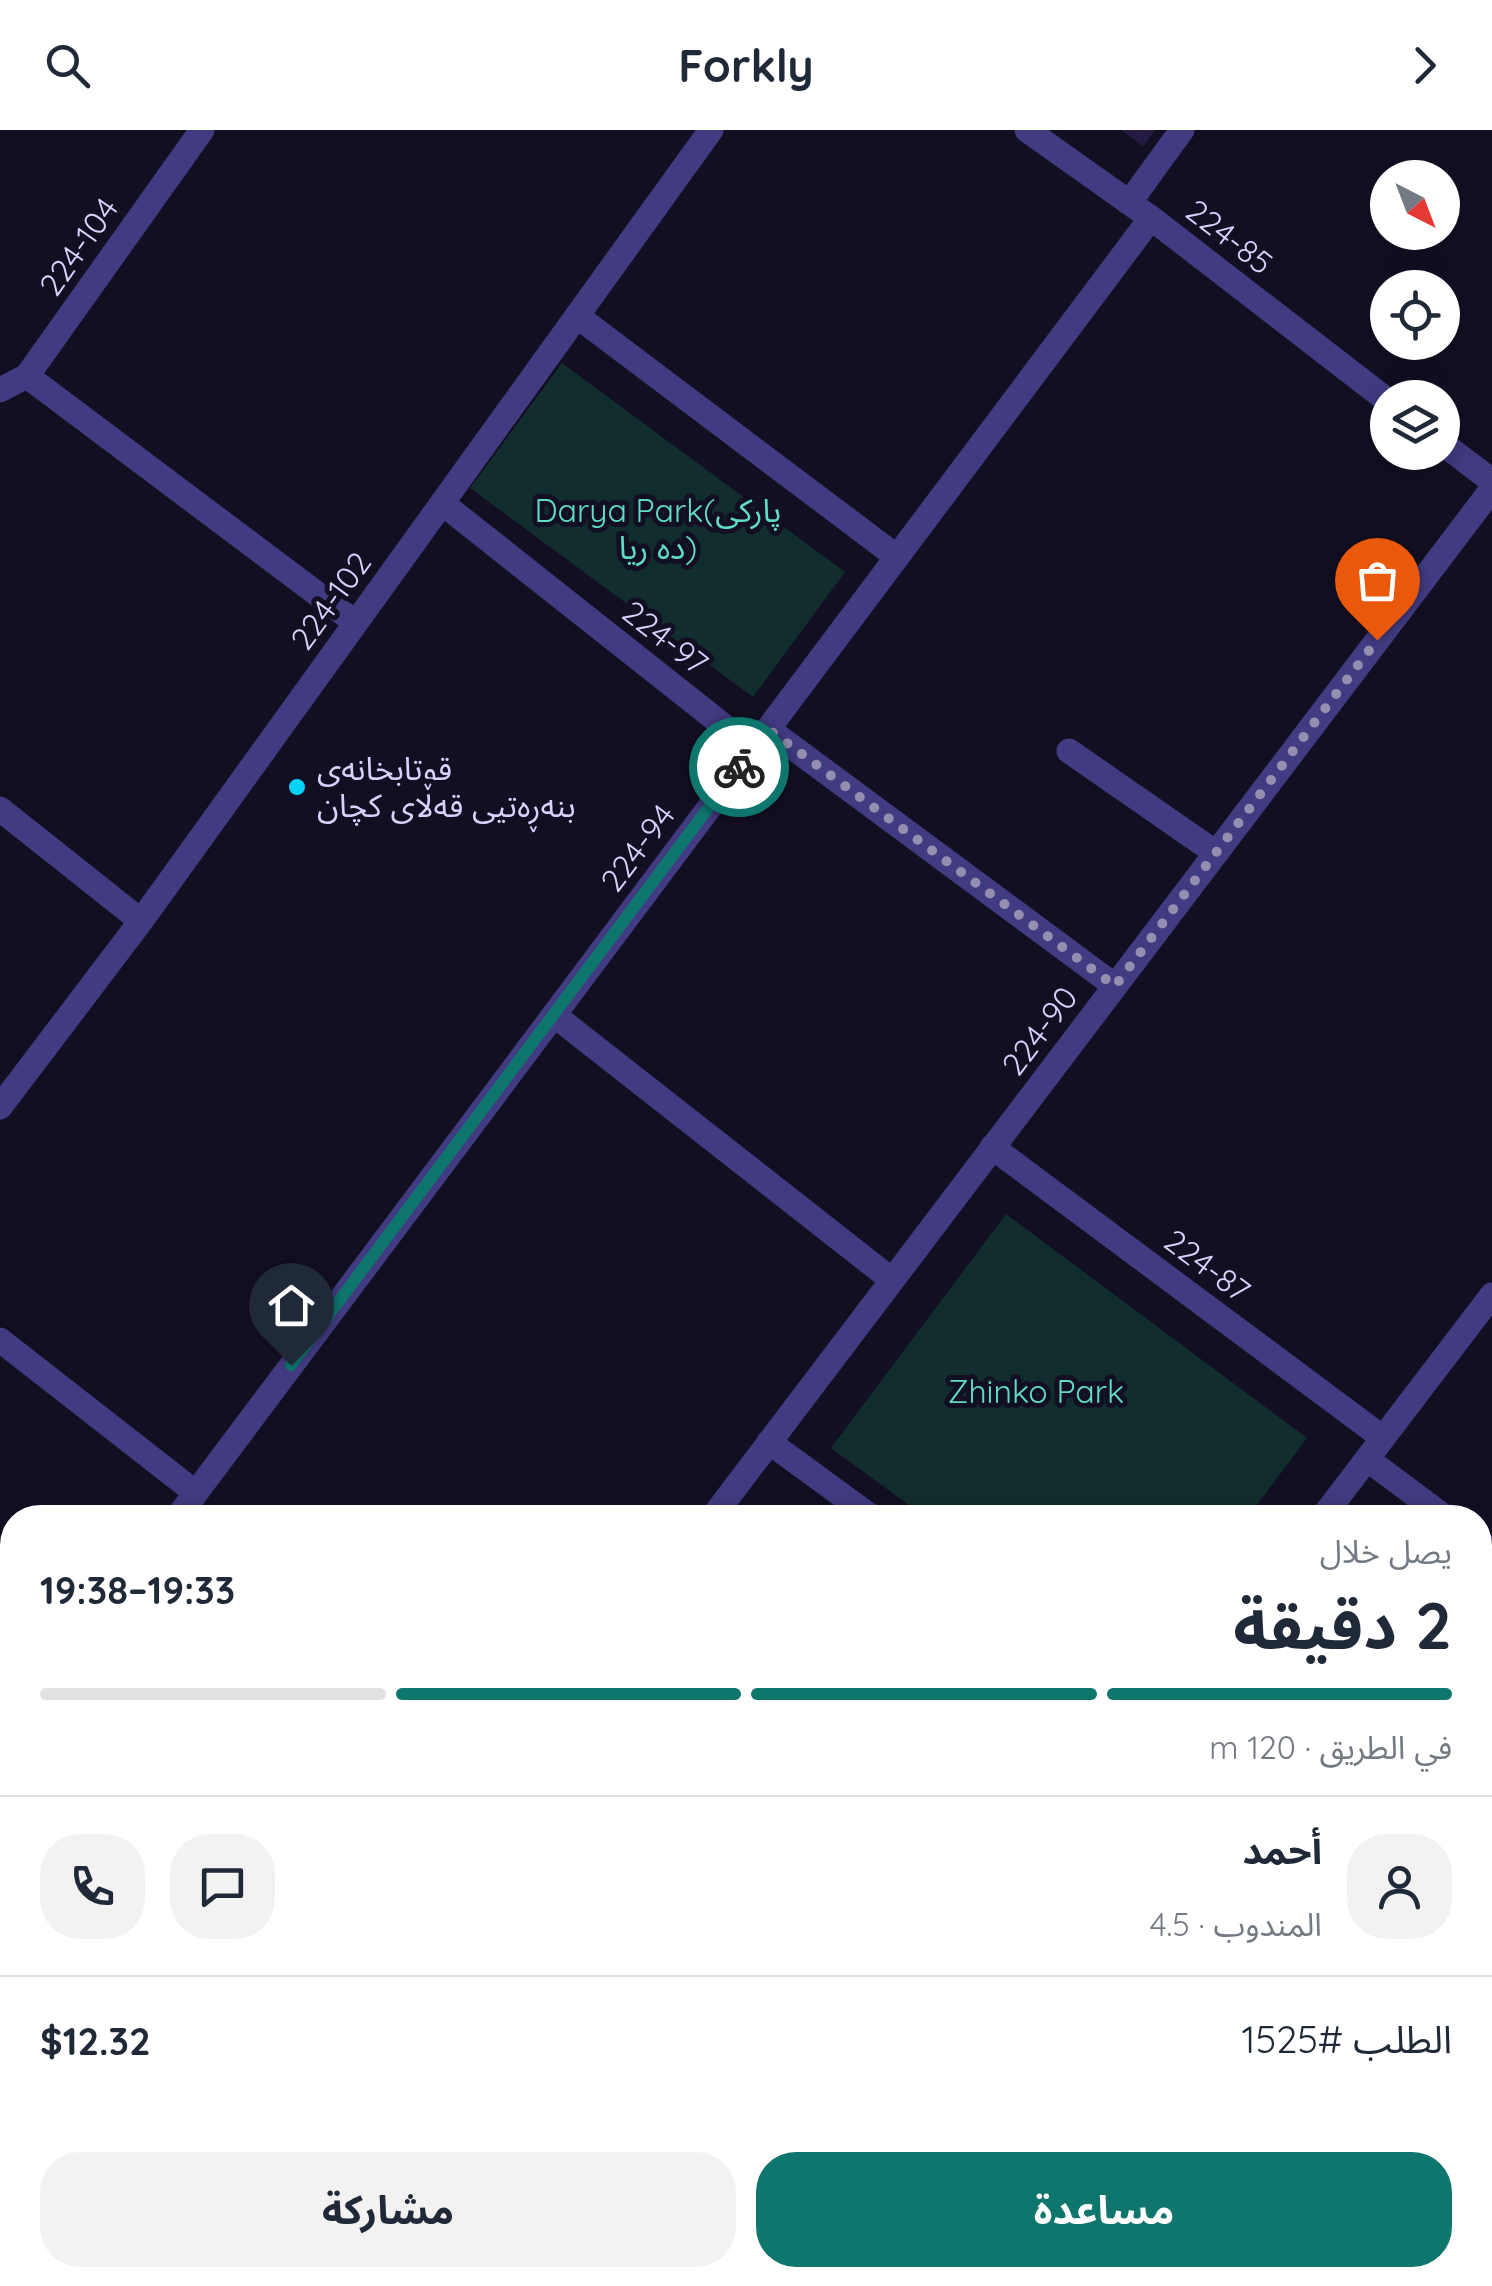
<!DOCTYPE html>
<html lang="ar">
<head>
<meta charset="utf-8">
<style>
  body { margin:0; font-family:Quicksand,"Noto Sans Arabic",sans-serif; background:#f2f2f3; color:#1f2937; direction:rtl; height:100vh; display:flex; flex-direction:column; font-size:38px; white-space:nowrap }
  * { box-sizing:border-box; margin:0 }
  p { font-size:32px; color:#747a83 }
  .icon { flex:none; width:55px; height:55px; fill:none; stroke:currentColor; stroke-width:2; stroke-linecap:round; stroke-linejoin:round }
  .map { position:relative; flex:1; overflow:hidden; direction:ltr }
  .sheet { position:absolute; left:0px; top:1375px; width:1492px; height:782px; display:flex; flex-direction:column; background:#fff; border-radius:40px 40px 0 0; box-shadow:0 5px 25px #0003; direction:rtl }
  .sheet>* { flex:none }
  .needle { width:65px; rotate:138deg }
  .tools { position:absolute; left:1370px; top:30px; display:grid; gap:20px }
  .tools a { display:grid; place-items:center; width:90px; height:90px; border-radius:50%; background:#fff; box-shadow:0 5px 25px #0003; font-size:50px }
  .pin { position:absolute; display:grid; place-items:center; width:85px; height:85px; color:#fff; margin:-102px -42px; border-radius:50% 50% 50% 0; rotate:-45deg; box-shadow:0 0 10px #0007 }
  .pin .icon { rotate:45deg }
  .courier { position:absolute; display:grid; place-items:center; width:100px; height:100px; margin:-50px; border:8px solid #0f766e; border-radius:50%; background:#fff; color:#222; box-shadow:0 2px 12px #0007 }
  .head em { font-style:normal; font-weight:700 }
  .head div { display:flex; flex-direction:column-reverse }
  .head { display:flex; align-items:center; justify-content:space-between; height:170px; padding:0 40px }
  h1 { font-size:65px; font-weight:700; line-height:75px }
  .bar { display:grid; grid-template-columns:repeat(4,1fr); gap:15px 10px; align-content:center; height:120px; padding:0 40px }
  .bar i { height:12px; border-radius:8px; background:#e0e1e3 }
  .bar .current { background:#0f766e }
  .bar p { grid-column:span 4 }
  .line { display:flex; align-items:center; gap:25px; padding:0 40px; border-top:2px solid #e0e1e3 }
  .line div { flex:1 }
  .round { display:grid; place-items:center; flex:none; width:105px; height:105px; border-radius:40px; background:#f2f2f3 }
  .button { display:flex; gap:20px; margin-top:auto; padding:20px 40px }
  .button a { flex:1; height:115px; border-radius:40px; background:#0f766e; color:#fff; font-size:40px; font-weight:700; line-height:115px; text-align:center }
  .button a+a { background:#f2f2f3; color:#1f2937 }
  header { display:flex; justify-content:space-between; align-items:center; height:130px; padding:0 40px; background:#fff; font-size:45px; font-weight:700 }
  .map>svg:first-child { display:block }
</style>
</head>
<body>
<header><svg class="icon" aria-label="forward" viewBox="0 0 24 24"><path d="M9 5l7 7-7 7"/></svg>Forkly<svg class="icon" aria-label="search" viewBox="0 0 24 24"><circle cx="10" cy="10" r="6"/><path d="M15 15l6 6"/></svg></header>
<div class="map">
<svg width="1492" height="2156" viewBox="0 0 1492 2156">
  <rect width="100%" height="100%" fill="#130f23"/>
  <path fill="#122d2d" d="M562 233 845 442 753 567 470 358Z
    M1006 1084 1307 1308 1248 1387H925L831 1318Z"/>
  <path fill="#261b44" d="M1121 0H1155L1143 16Z"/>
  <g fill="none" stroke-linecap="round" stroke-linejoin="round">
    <path stroke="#413b81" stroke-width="25" d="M1027 0 1151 88 1388 271
      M1129 73 1182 0
      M577 186 897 427
      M27 246 356 493
      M0 260 27 246 202 0
      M1442 313 1492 351
      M442 373 753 619
      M768 599 1115 856
      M1069 621 1216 723
      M0 679 141 791
      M554 885 892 1150
      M0 977 141 791 711 0
      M992 1017 1383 1308
      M0 1210 196 1363
      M769 1312 873 1388
      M1367 1329 1446 1388
      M177 1388 1151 88
      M712 1388 1492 359
      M1322 1388 1492 1165
      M1480 1412 1492 1421
      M0 1624 12 1607
      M0 1821 12 1830
      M1480 1864 1492 1872
      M432 2145 446 2156
      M1255 2147 1267 2156
      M196 2156 204 2145
      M744 2156 752 2145"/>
  </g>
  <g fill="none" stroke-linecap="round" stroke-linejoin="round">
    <path stroke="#948eb1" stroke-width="10" stroke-dasharray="0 18" d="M739 637 768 599 1115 856 1377 510"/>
    <path stroke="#0f766e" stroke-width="12" d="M291 1235 739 637"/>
  </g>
  <circle fill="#06d2f6" stroke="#130f23" stroke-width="4" cx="297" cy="657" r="10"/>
  <g text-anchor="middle" stroke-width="10" stroke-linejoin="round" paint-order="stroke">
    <g font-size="32" fill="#d9d2fe" stroke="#130f23">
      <text transform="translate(1229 107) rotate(38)" y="11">224-85</text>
      <text transform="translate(79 117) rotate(-55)" y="11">224-104</text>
      <text transform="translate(331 471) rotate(-54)" y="11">224-102</text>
      <text transform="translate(665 508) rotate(38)" y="11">224-97</text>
      <text transform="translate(638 718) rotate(-53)" y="11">224-94</text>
      <text transform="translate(1040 901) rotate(-53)" y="11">224-90</text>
      <text transform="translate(1207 1136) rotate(37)" y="11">224-87</text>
    </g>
    <g font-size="32" fill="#60dcc4" stroke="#130f23">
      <text x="658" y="392">Darya Park(پارکی<tspan x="658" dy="37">ده ریا)</tspan></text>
      <text x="1036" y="1273">Zhinko Park</text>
    </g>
    <g font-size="32" fill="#d9d2fe" stroke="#130f23" text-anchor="start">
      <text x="317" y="650">قوتابخانەی<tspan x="317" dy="37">بنەڕەتیی قەڵای کچان</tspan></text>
    </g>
  </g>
</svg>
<div class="tools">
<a><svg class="needle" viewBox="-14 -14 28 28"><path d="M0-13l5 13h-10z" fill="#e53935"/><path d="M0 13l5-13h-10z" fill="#747a83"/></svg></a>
<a><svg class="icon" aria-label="locate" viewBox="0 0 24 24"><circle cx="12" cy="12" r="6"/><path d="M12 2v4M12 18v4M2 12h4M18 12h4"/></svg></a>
<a><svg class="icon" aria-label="layers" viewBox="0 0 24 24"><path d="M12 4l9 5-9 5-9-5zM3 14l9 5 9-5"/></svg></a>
</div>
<div class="pin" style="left:1377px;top:510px;background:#ea580c"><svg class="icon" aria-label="bag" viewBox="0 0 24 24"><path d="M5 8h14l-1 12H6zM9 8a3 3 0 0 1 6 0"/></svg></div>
<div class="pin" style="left:291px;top:1235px;background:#1f2937"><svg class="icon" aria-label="home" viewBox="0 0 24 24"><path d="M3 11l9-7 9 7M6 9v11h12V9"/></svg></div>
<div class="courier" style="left:739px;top:637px"><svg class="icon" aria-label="bike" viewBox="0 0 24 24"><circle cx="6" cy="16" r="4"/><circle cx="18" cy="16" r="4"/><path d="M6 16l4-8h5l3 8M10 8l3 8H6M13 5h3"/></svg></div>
<section class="sheet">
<div class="head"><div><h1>2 دقيقة</h1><p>يصل خلال</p></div><em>19:33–19:38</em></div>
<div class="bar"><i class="current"></i><i class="current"></i><i class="current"></i><i></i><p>في الطريق · 120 m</p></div>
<div class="line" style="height:180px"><a class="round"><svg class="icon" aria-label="person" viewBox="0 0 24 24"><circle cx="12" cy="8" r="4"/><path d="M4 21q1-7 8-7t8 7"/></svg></a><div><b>أحمد</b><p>المندوب · 4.5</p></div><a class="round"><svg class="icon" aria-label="chat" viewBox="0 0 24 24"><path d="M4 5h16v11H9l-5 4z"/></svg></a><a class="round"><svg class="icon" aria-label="phone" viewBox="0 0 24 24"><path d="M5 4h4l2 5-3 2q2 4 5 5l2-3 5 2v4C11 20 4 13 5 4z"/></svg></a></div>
<div class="line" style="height:130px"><div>الطلب #1525</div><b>$12.32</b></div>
<div class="button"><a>مساعدة</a><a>مشاركة</a></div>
</section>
</div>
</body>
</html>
